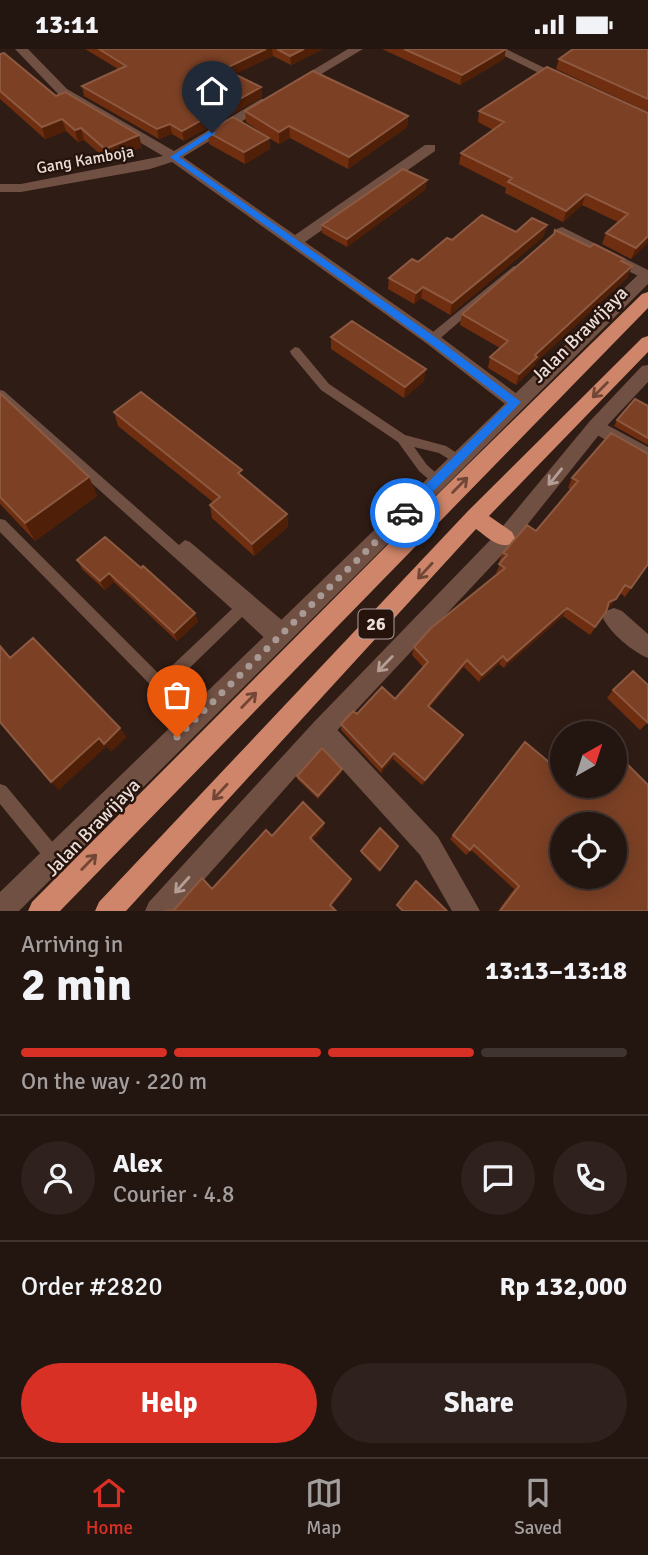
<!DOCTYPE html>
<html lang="en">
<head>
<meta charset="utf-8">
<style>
  body { margin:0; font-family:Signika,sans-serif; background:#2f221e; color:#f1f3f6; height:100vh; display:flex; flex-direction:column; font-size:26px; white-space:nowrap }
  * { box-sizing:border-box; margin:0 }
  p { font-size:23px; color:#a39f9f }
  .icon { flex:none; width:38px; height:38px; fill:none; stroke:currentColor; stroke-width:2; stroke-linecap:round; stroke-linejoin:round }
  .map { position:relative; height:862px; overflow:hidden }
  .drawer { display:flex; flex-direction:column; background:#231510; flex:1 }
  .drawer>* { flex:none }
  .needle { width:46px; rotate:39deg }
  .buttons { position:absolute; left:550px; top:672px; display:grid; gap:14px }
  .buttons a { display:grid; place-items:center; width:77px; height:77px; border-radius:50%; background:#231510; box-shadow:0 4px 18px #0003,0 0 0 2px #403430; font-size:35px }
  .pin { position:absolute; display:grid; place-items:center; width:60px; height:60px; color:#fff; margin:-72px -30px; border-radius:50% 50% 50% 0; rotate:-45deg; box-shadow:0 0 7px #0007 }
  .pin .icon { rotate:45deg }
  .courier { position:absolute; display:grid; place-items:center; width:70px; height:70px; margin:-35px; border:5px solid #1a73e8; border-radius:50%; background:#fff; color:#222; box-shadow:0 2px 9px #0007 }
  .head em { font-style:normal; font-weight:700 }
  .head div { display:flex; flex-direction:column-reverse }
  .head { display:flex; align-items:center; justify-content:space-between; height:119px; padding:0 21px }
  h1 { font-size:46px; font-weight:700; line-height:52px }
  .bar { display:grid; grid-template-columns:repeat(4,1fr); gap:10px 7px; align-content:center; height:84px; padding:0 21px }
  .bar i { height:9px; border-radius:5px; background:#403430 }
  .bar .on { background:#d93025 }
  .bar p { grid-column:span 4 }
  .line { display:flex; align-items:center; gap:18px; padding:0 21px; border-top:2px solid #403430 }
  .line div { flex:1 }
  .round { display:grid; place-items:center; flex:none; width:74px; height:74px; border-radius:37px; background:#2f221e }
  .primary-button { display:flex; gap:14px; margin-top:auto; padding:14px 21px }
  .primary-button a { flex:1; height:80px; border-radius:42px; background:#d93025; color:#fff; font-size:28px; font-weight:700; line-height:80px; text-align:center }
  .primary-button a+a { background:#2f221e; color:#f1f3f6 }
  .status { display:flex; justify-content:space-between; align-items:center; height:49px; padding:0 35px; background:#231510; direction:ltr }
  .status svg { height:19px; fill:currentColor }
  .dock { display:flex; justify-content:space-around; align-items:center; height:98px; border-top:2px solid #403430; background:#231510; font-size:19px; color:#a39f9f }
  .dock a { display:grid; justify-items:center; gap:4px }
  .dock .on { color:#d93025 }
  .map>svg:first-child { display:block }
</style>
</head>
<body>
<div class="status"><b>13:11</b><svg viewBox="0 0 49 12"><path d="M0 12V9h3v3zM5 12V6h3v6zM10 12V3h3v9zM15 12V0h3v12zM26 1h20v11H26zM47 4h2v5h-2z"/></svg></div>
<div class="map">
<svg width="648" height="862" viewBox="0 0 648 862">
  <rect width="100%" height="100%" fill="#2f1c15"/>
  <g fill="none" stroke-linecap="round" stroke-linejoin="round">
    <path fill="#705043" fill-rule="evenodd" d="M514 217 518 218V222L436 293H428L427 290 428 287Z
      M295 298 299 299 329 335 405 386 446 397 463 408 465 411 463 414H455L439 404 414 398 427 416 444 431 442 435H434L419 422 398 393 321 341 291 305 290 302Z
      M0 341 4 342 179 496 185 491 190 493 290 578 292 583 290 588 285 589 282 588 280 594 275 596 270 594 242 568 171 637 200 666 202 671 200 676 195 678 190 676 0 483V470L5 471 161 627 232 560 0 352Z
      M0 735 6 737 60 802 62 808 60 814 54 816 48 814 0 755Z"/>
    <path fill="#705043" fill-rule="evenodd" d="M15 0H28L67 40 174 102 261 50H269V56L183 108 295 186 425 96H435V102L305 193 438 286 521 348 524 353 521 358H509L426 294 172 113 150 120 21 143H0V135H21L163 107 59 46Z
      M348 0H363L298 39 294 40 288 36Z
      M562 178 648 221V232L557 186 555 183 557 180Z
      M596 370 648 398V415L590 382 587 377 590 372Z
      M614 559 622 562 648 585V609C633 603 610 584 603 569L606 562Z
      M322 669 330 673 438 788 480 862H452L420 806 314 689 310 681 314 673Z"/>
    <path fill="#705043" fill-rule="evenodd" d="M490 0H506L571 32 569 35H561Z
      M648 221V235L19 862H0V843L642 222Z
      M648 316V333L602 382 512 495 330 689 176 862H145L149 853 314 673 498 483 590 372 642 317Z"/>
    <path fill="#ce8569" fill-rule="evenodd" d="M648 243V259L60 862H28L32 853 442 441 642 245Z
      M648 287V303L489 467 512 483 515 489 512 495C498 500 487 488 476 480L126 862H95L99 853 468 462 642 289Z"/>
  </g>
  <path fill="#6e2e0f" d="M85 0H323L291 16 273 7 234 25 261 38 262 48 184 92 172 85 159 90 84 47 82 37 118 20Z
    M382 0H506L504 10 460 36Z
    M648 0V63L556 20 559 10Z
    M0 5 56 47 142 98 108 112 84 91 78 93 66 82 45 90 0 50Z
    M245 62 408 67 407 78 348 120 290 89 279 95 269 89 270 100 245 115 209 95 208 83 268 88 246 73Z
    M479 62 648 64V194L631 210 602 195 606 184 618 173 582 156 563 173 505 144 506 139 459 115 461 104 493 81 478 73Z
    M426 140 347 198 322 184V176Z
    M547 176 543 188 450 266 421 249 414 255 388 240 389 229 418 213 452 191 516 183Z
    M590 198 624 210 623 212 628 228 535 314 534 318 516 336 488 319 490 308 500 299 460 276 462 265Z
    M331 288 424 332 404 349 331 300Z
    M0 344 89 428 97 447 35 492 0 455Z
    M648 357V396L614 377 617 371Z
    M114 363 243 427 287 465 288 478 254 507 212 469 210 456 213 453 118 377Z
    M611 384 648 515 625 548 620 544 610 558 607 559 606 563 590 586 563 567 504 619 499 615 479 633 464 618 430 658 463 686 460 692 422 736 393 710 381 724 341 681V675L357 665 395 650 423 618 412 606 414 598 498 525 496 524 501 513 499 512 503 504 536 482 571 441 568 439 572 429Z
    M77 511 141 519 195 564 198 573 177 592 114 533 105 541 82 520Z
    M613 641 648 673 640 681 607 649Z
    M525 693 648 862H498L514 840 471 801 466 806 450 790Z
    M342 720V723L318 750 297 730V727Z
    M398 797 379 823 361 804V802Z"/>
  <path fill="#4f1f08" d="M266 0H272L273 7 225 30 224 20Z
    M304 0H323L291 16 290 7Z
    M506 0 504 10 460 36 462 26Z
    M261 38 262 48 184 92 182 82Z
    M408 67 407 78 348 120 349 108Z
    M62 70 66 82 45 90 42 78Z
    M170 75 172 85 159 90 157 80Z
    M289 77 290 89 279 95V83Z
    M81 79 84 91 78 93 75 81Z
    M139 86 142 98 108 112 105 100Z
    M269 89 270 100 245 115 244 103Z
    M427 131 426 140 347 198V190Z
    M586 145 582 156 563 173 566 162Z
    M547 176 543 188 450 266 452 254Z
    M648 187V194L631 210 636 199Z
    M632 217 628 228 535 314 534 318 516 336 519 325 535 306Z
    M423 238 421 249 414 255 416 244Z
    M426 320 424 332 404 349 405 338Z
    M89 428 97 447 35 492 25 474Z
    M287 465 288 478 254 507 252 495Z
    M109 524 114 533 105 541 100 532Z
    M616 550 610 558 604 561 609 553Z
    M567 559 563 567 504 619 507 612Z
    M195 564 198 573 177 592 174 584Z
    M503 607 499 615 479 633 482 626Z
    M467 611 464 618 426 663 428 657Z
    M120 679 127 688 111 703 104 695Z
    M463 686 460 692 422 736 425 731Z
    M99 689 106 698 59 741 51 733Z
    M394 704 393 710 381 724 382 718Z
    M342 720V723L318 750V747Z
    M324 774V779L311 794 310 789Z
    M351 830V834L330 859V856Z"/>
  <path fill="#7c4125" stroke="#8d5941" stroke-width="2" fill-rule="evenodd" d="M99 0H266L224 20 261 38 182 82 170 75 157 80 82 37 126 17Z
    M277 0H304L290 7Z
    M404 0H506L462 26Z
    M573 0H648V50L559 10Z
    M4 4 56 47 65 43 139 86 105 100 81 79 75 81 62 70 42 78 0 42V5Z
    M547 18 648 64V187L636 199 606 184 628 165 586 145 566 162 508 133 512 129 461 104 504 73 479 62Z
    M313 22 408 67 349 108 289 77 279 83 245 62Z
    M233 68 269 89 244 103 208 83Z
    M403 120 427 131 347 190 322 176Z
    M482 166 516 183 532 169 547 176 452 254 423 238 416 244 389 229 412 210 418 213 447 189 452 191Z
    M555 181 590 198 594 195 624 210 621 212 632 217 535 306 537 308 519 325 490 308 508 292 462 265 554 185Z
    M352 272 426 320 405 338 331 288Z
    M141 343 242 421 238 424 287 465 252 495 210 456 220 448 114 363Z
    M0 344 89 428 25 474 0 448Z
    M635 350 648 357V389L617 371Z
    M611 384 648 405V515L631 539 625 536 616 550 609 553 606 563 595 578 567 559 507 612 503 607 482 626 467 611 428 657 463 686 425 731 394 704 382 718 341 675 353 662 357 665 382 638 395 650 428 613 414 598 431 579 505 519 499 515 507 506 503 504 527 476 536 482 578 432 572 429Z
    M105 488 141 519 143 517 195 564 174 584 109 524 100 532 77 511Z
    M33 589 120 679 104 695 99 689 51 733 0 673V597L10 609Z
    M633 622 648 636V674L613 641Z
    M525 693 562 724V737H614V729L628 716 648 736V862H500L519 837 474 796 470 801 453 786ZM562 775H614V828H562Z
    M322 699 342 720 318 747 297 727Z
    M303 753 324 774 310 789 351 830 330 856 336 862H164L174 861 202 829 212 840 266 781 272 787Z
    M380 779 398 797 380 821 361 802Z
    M416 832 447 862H403L397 856Z"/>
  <defs><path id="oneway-shaft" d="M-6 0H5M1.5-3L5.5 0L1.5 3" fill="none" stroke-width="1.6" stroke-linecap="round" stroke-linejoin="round" transform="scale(1.75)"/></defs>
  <g stroke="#714636">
    <use href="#oneway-shaft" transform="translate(600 341) rotate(135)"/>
    <use href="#oneway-shaft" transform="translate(460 436) rotate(-45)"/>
    <use href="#oneway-shaft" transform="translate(425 522) rotate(133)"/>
    <use href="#oneway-shaft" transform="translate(249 651) rotate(-46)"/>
    <use href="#oneway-shaft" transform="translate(220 743) rotate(133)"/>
    <use href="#oneway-shaft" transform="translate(89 813) rotate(-46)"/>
  </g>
  <g stroke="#b49e95">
    <use href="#oneway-shaft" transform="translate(555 428) rotate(129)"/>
    <use href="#oneway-shaft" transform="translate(385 615) rotate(134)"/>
    <use href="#oneway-shaft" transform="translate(182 836) rotate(132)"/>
  </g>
  <path fill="#1a73e8" d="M210 82 216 84 179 108 435 288 521 353 409 467H401V460L508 354 428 293 170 108Z"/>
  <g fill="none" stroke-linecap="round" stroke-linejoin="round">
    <path stroke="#a99994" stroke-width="7" stroke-dasharray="0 12.6" d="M177 688 405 464"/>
  </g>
  <g text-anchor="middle" stroke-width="5" stroke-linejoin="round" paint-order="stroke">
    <g font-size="16" fill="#ebddd8" stroke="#25130c">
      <text transform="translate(85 110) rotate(-10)" y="6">Gang Kamboja</text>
    </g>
    <rect fill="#25130c" stroke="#b0a09b" stroke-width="2" x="358.5" y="560.5" width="35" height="29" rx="5"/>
    <g font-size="18" font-weight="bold" fill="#ebddd8">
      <text x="376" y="581">26</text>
    </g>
    <g font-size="19" fill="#ebddd8" stroke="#25130c">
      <text transform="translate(579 285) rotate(-45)" y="7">Jalan Brawijaya</text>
      <text transform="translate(92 778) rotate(-46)" y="7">Jalan Brawijaya</text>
    </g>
  </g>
</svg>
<div class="buttons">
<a><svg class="needle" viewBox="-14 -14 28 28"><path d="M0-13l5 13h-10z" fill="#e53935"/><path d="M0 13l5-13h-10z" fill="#a39f9f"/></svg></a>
<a><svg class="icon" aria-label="locate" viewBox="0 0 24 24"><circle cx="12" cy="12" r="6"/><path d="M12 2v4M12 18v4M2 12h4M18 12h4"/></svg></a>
</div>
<div class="pin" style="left:177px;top:688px;background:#ea580c"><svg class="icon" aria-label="bag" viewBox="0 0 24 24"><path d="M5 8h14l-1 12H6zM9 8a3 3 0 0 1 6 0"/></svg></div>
<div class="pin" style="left:212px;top:84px;background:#1f2937"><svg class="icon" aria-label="home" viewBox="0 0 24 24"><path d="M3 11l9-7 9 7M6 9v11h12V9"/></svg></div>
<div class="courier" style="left:405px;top:464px"><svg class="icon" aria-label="car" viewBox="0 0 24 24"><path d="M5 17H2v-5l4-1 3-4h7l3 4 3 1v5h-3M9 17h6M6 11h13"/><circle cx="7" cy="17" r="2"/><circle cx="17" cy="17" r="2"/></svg></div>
</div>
<section class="drawer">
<div class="head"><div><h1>2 min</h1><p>Arriving in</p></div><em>13:13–13:18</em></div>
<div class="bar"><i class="on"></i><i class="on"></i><i class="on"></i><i></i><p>On the way · 220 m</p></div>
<div class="line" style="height:126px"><a class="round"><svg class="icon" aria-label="person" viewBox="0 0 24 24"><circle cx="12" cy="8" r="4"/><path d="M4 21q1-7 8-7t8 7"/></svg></a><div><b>Alex</b><p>Courier · 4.8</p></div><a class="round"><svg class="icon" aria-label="chat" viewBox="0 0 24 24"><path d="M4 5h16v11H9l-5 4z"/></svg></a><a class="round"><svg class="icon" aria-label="phone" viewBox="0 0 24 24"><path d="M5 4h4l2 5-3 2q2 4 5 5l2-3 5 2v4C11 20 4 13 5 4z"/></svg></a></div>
<div class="line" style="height:91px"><div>Order #2820</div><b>Rp 132,000</b></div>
<div class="primary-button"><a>Help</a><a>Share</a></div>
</section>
<nav class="dock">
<a class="on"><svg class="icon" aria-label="home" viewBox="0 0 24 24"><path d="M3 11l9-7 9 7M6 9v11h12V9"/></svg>Home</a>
<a><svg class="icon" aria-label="map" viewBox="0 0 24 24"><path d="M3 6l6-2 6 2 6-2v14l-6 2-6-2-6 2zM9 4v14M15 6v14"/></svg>Map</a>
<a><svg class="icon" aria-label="saved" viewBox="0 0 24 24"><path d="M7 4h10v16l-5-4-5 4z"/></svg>Saved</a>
</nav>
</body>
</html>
